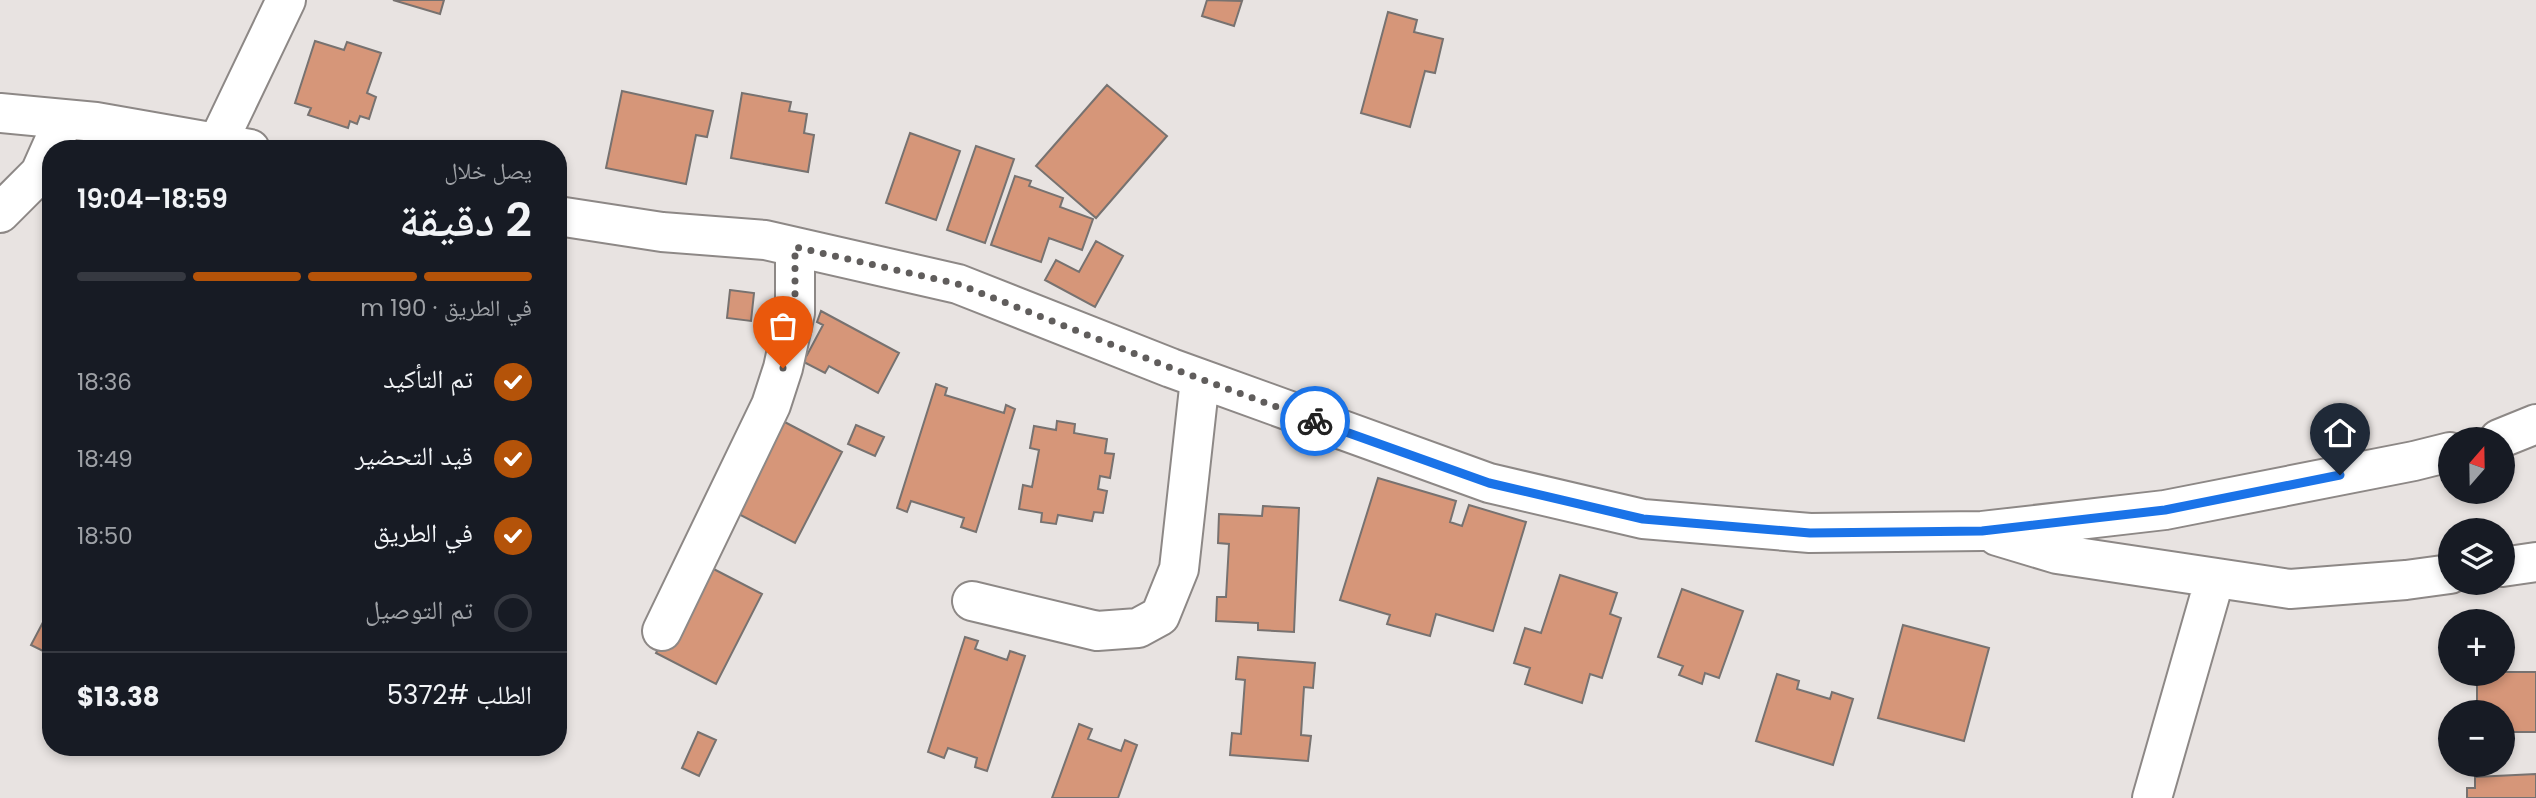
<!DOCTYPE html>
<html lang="ar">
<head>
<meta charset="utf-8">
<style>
  body { margin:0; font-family:Poppins,"Noto Naskh Arabic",sans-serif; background:#20242c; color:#f1f3f6; direction:rtl; height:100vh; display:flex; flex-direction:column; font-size:26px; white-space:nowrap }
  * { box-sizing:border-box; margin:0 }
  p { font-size:23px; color:#9ea1a6 }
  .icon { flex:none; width:38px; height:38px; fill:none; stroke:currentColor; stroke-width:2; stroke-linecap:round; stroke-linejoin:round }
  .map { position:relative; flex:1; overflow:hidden; direction:ltr }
  .side { position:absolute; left:42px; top:140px; width:525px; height:616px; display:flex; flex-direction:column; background:#171b24; border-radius:28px; box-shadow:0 4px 10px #0003; direction:rtl }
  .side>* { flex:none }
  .needle { width:46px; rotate:20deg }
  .fabs { position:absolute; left:2438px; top:427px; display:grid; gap:14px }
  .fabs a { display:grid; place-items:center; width:77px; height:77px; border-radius:50%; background:#171b24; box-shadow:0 4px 10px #0003; font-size:35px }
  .pin { position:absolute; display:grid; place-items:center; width:60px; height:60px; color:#fff; margin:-72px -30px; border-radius:50% 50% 50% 0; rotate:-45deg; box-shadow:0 0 7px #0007 }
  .pin .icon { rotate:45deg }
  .courier { position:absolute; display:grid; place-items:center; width:70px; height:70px; margin:-35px; border:5px solid #1a73e8; border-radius:50%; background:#fff; color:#222; box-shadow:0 2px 9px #0007 }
  .overview em { font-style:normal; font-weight:600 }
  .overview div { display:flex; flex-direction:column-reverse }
  .overview { display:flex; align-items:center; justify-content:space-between; height:119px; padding:0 35px }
  h1 { font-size:46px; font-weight:600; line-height:52px }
  .bar { display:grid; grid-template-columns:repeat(4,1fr); gap:10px 7px; align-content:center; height:84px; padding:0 35px }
  .bar i { height:9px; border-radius:5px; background:#363941 }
  .bar .on { background:#b45309 }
  .bar p { grid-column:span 4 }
  .line { display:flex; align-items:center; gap:18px; padding:0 35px; border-top:2px solid #363941 }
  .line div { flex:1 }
  ol { padding:0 35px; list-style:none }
  li { display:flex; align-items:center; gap:21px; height:77px }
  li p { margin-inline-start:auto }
  li .icon { padding:7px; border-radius:50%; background:#b45309; color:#fff; stroke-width:4 }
  li:last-child { color:#9ea1a6 }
  li i { width:38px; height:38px; border:4px solid #363941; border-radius:50% }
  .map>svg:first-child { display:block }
</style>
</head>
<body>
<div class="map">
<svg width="2536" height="798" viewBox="0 0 2536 798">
  <rect width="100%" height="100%" fill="#e8e3e1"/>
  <path fill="#d69679" stroke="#777270" stroke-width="2" d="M393 0H444L440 14Z
    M1207 0 1242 1 1234 26 1202 16Z
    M1388 12 1417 20 1414 32 1443 39 1435 73 1425 71 1410 127 1361 113Z
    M315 41 344 50 347 42 381 53 367 93 376 97 369 119 360 116 357 124 350 121 348 128 308 115 311 108 295 103Z
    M1107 85 1167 136 1096 218 1036 166Z
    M622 91 713 111 707 137 696 135 686 184 606 168Z
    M742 93 791 102 789 111 807 114 804 133 814 135 808 172 731 158Z
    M910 133 960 151 936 220 886 203Z
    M976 146 1014 159 985 243 947 230Z
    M1015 176 1031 181 1029 186 1063 198 1060 207 1093 219 1082 250 1049 238 1041 262 991 245Z
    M1096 241 1123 256 1095 307 1045 280 1056 260 1079 272Z
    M730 290 754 293 751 321 727 318Z
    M821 311 899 353 878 393 829 366 825 373 798 359 802 352 807 355 823 325 817 322Z
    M936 384 947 388 945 395 1004 413 1006 405 1015 409 976 532 961 527 964 518 911 501 907 512 897 508Z
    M777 418 842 452 795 543 729 509Z
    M1057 421 1075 424 1074 433 1107 439 1105 453 1114 454 1110 478 1100 476 1098 489 1107 491 1103 513 1094 512 1092 521 1058 515 1056 524 1041 522 1042 513 1019 509 1023 485 1032 487 1039 450 1030 448 1034 426 1056 430Z
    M856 425 884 437 875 456 848 444Z
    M1378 478 1456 501 1450 522 1462 526 1469 505 1526 522 1493 631 1436 614 1430 636 1387 624 1390 615 1340 600Z
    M1263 506 1299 508 1294 632 1258 630V623L1216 621 1217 597H1226L1229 544 1218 543 1219 514 1262 516Z
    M702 563 762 594 716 684 656 653Z
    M1560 575 1617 593 1610 614 1621 618 1602 678 1590 674 1582 703 1525 684 1530 668 1514 663 1525 628 1541 633Z
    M1682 589 1743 611 1719 678 1705 673 1702 684 1679 675 1683 666 1658 657Z
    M51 607V655L31 645Z
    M1903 625 1989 648 1964 741 1878 718Z
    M965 637 978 641 975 649 1007 660 1010 651 1025 656 987 771 975 767 977 758 948 748 944 758 928 752Z
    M1238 657 1315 663 1313 688 1304 687 1301 735 1311 736 1308 761 1230 755 1232 733 1241 734 1245 680 1236 679Z
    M2502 672H2536V732H2502V712H2477V674H2502Z
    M1777 674 1799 681 1797 689 1830 699 1832 692 1853 699 1833 765 1756 741Z
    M1079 724 1092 729 1088 739 1121 751 1125 740 1137 745 1118 798H1052Z
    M698 732 716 740 699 776 682 768Z
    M2536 774V798H2467V788H2475V777Z"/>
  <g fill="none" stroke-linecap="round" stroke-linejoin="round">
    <defs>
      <path id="street" d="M0 113 96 122 250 149
        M218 142 286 0
        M0 213 40 173 64 119
        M558 216 662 232 765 240 958 284 1171 368 1489 483 1643 519 1810 533 1982 531 2165 510 2414 461 2450 452
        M2499 439 2536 424
        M1997 536 2057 554 2290 589 2406 580 2450 574
        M2502 567 2536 562
        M972 601 1097 631 1138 628 1160 616 1179 569 1200 379
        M662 631 771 405 783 368 795 313V247
        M2152 798 2215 578"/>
    </defs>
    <use href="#street" stroke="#8d8886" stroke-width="42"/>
    <use href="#street" stroke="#fff" stroke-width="38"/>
  </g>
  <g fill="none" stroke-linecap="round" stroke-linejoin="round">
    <path stroke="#605d5c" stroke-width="7" stroke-dasharray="0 12.6" d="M783 368 795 313V247L958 284 1171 368 1315 421"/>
    <path stroke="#1a73e8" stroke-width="9" d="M1315 421 1489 483 1643 519 1810 533 1982 531 2165 510 2340 475"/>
  </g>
</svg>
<div class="fabs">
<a><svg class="needle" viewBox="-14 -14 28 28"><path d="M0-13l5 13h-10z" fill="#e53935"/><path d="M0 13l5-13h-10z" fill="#9ea1a6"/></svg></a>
<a><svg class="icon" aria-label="layers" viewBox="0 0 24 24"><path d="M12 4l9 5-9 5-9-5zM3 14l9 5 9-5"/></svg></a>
<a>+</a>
<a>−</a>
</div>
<div class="pin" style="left:783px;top:368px;background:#ea580c"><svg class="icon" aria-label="bag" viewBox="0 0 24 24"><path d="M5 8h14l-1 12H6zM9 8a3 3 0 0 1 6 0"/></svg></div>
<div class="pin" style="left:2340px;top:475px;background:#1f2937"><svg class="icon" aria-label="home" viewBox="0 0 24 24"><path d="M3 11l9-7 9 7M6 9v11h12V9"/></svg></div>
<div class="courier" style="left:1315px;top:421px"><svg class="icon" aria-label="bike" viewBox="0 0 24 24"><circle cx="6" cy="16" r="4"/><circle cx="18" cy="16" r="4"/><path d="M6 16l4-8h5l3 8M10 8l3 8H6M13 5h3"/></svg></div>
<section class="side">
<div class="overview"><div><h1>2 دقيقة</h1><p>يصل خلال</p></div><em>18:59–19:04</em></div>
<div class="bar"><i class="on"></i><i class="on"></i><i class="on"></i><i></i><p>في الطريق · 190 m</p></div>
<ol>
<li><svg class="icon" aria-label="check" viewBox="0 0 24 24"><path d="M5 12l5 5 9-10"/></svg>تم التأكيد<p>18:36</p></li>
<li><svg class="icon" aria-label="check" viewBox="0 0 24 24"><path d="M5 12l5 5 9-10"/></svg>قيد التحضير<p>18:49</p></li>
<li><svg class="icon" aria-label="check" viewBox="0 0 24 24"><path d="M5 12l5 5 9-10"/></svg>في الطريق<p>18:50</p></li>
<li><i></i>تم التوصيل</li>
</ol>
<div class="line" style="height:91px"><div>الطلب #5372</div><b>$13.38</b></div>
</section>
</div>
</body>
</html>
